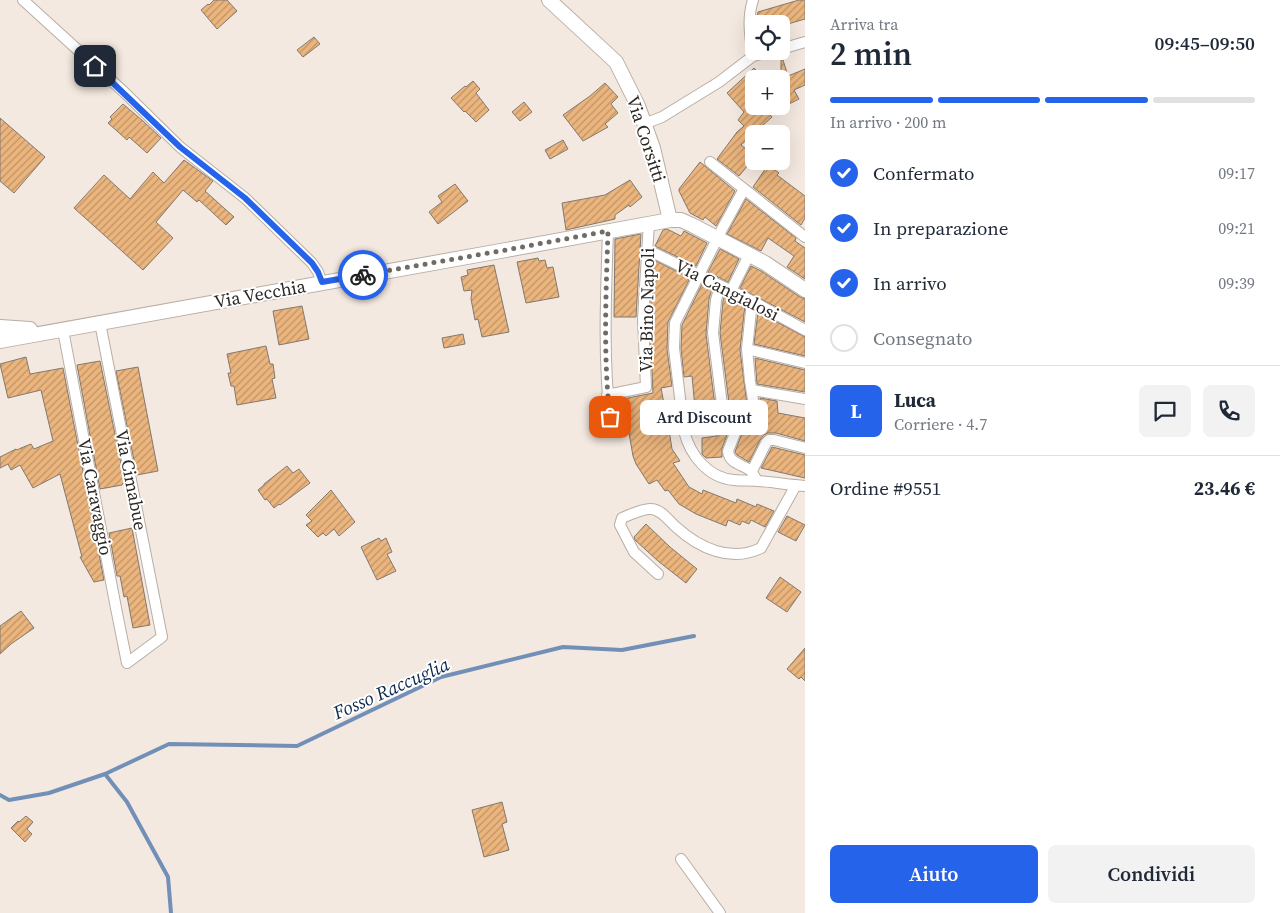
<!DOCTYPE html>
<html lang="it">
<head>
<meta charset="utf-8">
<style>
  body { margin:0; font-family:"Source Serif 4",serif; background:#f2f2f3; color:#1f2937; height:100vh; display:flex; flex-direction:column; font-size:19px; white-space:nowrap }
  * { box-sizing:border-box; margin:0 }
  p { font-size:16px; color:#747a83 }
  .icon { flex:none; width:28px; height:28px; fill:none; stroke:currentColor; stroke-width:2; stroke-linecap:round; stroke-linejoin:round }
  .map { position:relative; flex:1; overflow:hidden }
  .side { display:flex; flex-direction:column; background:#fff; width:475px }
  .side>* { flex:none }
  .fabs { position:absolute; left:745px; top:15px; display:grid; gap:10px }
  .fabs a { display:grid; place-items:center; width:45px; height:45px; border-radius:8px; background:#fff; box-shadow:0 5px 20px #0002; font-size:25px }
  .pin { position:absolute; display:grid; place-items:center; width:42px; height:42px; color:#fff; margin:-21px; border-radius:10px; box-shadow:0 2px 8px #0006 }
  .courier { position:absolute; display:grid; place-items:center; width:50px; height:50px; margin:-25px; border:4px solid #2563eb; border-radius:50%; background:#fff; color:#222; box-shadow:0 1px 6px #0007 }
  .bubble { position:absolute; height:35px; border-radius:8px; background:#fff; box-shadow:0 5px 20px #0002; font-size:16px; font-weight:600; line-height:35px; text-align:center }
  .head em { font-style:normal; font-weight:600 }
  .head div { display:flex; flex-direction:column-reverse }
  .head { display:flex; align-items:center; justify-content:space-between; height:85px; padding:0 25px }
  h1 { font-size:32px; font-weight:600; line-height:38px }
  .bar { display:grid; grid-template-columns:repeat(4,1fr); gap:8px 5px; align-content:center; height:60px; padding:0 25px }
  .bar i { height:6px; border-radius:4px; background:#e0e1e3 }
  .bar .active { background:#2563eb }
  .bar p { grid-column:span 4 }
  .line { display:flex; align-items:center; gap:12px; padding:0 25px; border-top:1px solid #e0e1e3 }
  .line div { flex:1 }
  .round { display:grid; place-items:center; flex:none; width:52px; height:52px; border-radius:8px; background:#f2f2f3 }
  ol { padding:0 25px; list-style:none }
  li { display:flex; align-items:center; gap:15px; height:55px }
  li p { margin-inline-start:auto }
  li .icon { padding:5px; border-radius:50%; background:#2563eb; color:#fff; stroke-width:4 }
  li:last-child { color:#747a83 }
  li i { width:28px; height:28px; border:2px solid #e0e1e3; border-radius:50% }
  .button { display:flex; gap:10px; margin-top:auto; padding:10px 25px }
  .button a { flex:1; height:58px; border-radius:8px; background:#2563eb; color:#fff; font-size:20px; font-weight:600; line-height:58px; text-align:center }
  .button a+a { background:#f2f2f3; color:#1f2937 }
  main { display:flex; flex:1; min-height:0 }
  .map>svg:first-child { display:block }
</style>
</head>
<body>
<main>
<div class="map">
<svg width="805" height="913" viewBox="0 0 805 913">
  <defs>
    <pattern id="building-hatch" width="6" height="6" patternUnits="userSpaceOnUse" patternTransform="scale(1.25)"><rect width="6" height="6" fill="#ebb57d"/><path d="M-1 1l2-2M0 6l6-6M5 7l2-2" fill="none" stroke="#bf9366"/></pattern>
  </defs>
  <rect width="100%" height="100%" fill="#f4e9e0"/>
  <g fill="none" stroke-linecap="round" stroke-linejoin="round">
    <path stroke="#7290b7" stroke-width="4" d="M105 774 127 802 168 877 171 913
      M0 795 9 800 49 793 105 774 169 744 297 746 441 677 563 647 622 650 694 636"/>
  </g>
  <path fill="url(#building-hatch)" stroke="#827970" d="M214 0H227L237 11 217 29 201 10 208 4 209 5Z
    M799 0H805V19L781 26V24H756L758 12Z
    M314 37 320 44 303 57 297 50Z
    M781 60H783L788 76 805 69V85L794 90 799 99 781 108Z
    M754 68 764 79H754V106H762L772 117 741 145 754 155V158L739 176 717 159 737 132 744 126 738 120 744 112 727 93Z
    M473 81 480 89 476 93 489 110 476 122 465 111 464 112 451 98 465 86 466 87Z
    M605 83 618 97 611 104 618 113 605 124 608 127 583 141 563 115 590 96Z
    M524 102 532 112 520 121 512 112Z
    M123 104 143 121 161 138 147 153 129 137 127 140 108 123 112 119 110 117Z
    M0 118 45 157 14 193 0 181Z
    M563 140 568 149 550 159 545 150Z
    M184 160 213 181 205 191 234 217 226 225 199 200 197 202 183 190 156 222 173 238 143 270 74 208 104 175 130 199 153 172 164 183Z
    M700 162 735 191 716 226 705 217 703 220 690 213 679 191V189Z
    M768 165 779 173 777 175 805 196V218L801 225 753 187Z
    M630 180 642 197 630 207 629 205 615 215V219L566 230 562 203 605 195Z
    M455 184 468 201 438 224 429 212 442 202 438 196Z
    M746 199 796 238 795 241 805 248V279L787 267 794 256 768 238 761 251 727 234Z
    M667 229 681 236 684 231 707 243 696 266 655 246 663 230Z
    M641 234 636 317H614L615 239Z
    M720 249 739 259 728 282 708 272Z
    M538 258 539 261 545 260 547 268 553 267 559 297 526 303 517 262Z
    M654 260 690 278 668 322 667 349 672 386 661 388 665 409 674 413 676 421 669 430 672 449 680 461 673 463 689 487 702 494 703 490 736 503 737 499 756 507 757 504 774 511 765 527 751 520 749 524 742 521 740 525 728 520 726 526 696 514 679 504 668 490 665 491 657 480 649 484 636 464 633 456 623 399 653 393 650 327 651 316H650Z
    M494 265 509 332 482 337 478 319 475 320 471 299 472 290 464 291 461 277 468 275 467 270Z
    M751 266 761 271 800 297 805 299V322L740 288Z
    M702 284 712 289 709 299 706 334 715 406 718 412 698 415 697 407 695 408 692 376 684 377 681 348 682 325Z
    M725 295 745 305 740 350 747 405 745 408 739 409H733L729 403 720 333 723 301Z
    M302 306 309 339 279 345 273 311Z
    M758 312 805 337V356L754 344Z
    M463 334 465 344 444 348 442 338Z
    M266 346 270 364H273L275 378 272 379 276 398 237 405 234 386H231L228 373H231L227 354Z
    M26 357 30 374 63 368 104 580 94 582 80 557H82L60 474 33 488 20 465 11 470 8 464 0 468V457L16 449 17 450 21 448 22 449 21 448 31 444 34 449 53 441 41 390 8 398 0 364Z
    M755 358 805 370V392L757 384Z
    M100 361 125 483 122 484V485L100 489 77 365Z
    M138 367 158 471 137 475 116 371Z
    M760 398 777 401 778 413 805 418V441L776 433H768L764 435 760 440 749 462 737 455 735 452 742 433 748 424 753 421 760 410 761 405Z
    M717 427H730L722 448V457L706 458 702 454V438L717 436Z
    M772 447 805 455V478L761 468Z
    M287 466 293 473 299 469 310 483 280 505 279 504 274 508 267 499 265 500 258 490 264 485V484Z
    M331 490 355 522 339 536 334 529 326 536 323 533 318 537 306 525 312 521 306 515Z
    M787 516 805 525 796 541 778 532Z
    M646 524 670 547 697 569 686 583 658 561 635 540 634 537Z
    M132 528 150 625 133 628 127 596 124 597 120 576H117L109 533Z
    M379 538 381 541 386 538 392 552 387 554 396 571 377 580 361 547Z
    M780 577 801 592 787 612 766 598Z
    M21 611 34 628 11 644 0 654V626Z
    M805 648V681L801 677 799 679 787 669Z
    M502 802 507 822 502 824 509 850 484 857 472 810Z
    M26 816 33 822 27 829 32 834 25 842 11 828 18 821 19 822Z"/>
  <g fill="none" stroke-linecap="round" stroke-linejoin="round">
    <defs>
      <path id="street" d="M23 0 124 92 180 147 245 198 312 263 318 272 322 283
        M753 0C747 18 750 37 753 56
        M781 49 805 42
        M644 124 662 117 719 82 753 56 773 51
        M710 162 805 237
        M744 189 722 229 675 323 674 348 684 431C690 455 708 478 734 480 742 481 750 480 758 481 774 482 789 485 805 486
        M608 231C606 293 603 356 610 417
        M648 250 752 301 805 330
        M720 286 716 300 713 333 722 405 730 417 741 418
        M731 291 749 255
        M752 301 747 349 750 381 754 406 747 417 741 418 728 451C729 463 741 464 750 470 753 473 755 477 757 481
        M63 330 116 608 127 663 162 637 100 323
        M747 349 805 363
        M752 390 805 399
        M607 395 646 387 643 319 649 223
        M752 471 766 443 769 440H774L805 448
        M658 574 634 552 620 525 622 518C629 515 644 508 651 509 661 509 669 521 676 527 699 548 731 563 761 548L796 485
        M681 859 720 913"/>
      <path id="secondary" d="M549 0 616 62 638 106 653 148 670 220
        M0 327 30 329
        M0 341 506 250 670 220H681L692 225 765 263 805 290"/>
    </defs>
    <use href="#street" stroke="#b8aea4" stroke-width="12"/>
    <use href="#secondary" stroke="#b8aea4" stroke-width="16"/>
    <use href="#street" stroke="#fff" stroke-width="10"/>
    <use href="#secondary" stroke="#fff" stroke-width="14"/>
  </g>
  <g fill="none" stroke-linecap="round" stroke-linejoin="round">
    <path stroke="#716b65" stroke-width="5" stroke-dasharray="0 9" d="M363 275 506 250 608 231C606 293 603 356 610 417"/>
    <path stroke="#2563eb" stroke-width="6" d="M95 66 180 147 245 198 312 263 318 272 322 282 363 275"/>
  </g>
  <g text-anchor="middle" stroke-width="4" stroke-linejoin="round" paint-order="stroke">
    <g font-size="18" fill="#2b2723" stroke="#fff">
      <text transform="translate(646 139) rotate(72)" y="6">Via Corsitti</text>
      <text transform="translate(727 290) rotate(27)" y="6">Via Cangialosi</text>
      <text transform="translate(260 294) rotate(-10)" y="6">Via Vecchia</text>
      <text transform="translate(647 310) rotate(-89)" y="6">Via Bino Napoli</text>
      <text transform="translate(131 480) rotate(79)" y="6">Via Cimabue</text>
      <text transform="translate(95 497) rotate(79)" y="6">Via Caravaggio</text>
    </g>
    <g font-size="19" font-style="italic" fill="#0b294e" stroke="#fff">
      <text transform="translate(391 688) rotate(-24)" y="7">Fosso Raccuglia</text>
    </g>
  </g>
</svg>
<div class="fabs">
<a><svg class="icon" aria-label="locate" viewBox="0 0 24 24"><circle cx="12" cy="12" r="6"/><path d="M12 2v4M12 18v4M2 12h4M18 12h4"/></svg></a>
<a>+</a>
<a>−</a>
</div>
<div class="pin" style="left:610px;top:417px;background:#ea580c"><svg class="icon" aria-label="bag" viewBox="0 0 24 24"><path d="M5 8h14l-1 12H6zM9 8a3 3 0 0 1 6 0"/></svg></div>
<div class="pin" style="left:95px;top:66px;background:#1f2937"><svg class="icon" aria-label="home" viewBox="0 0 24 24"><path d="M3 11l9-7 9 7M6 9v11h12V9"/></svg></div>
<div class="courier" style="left:363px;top:275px"><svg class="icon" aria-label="bike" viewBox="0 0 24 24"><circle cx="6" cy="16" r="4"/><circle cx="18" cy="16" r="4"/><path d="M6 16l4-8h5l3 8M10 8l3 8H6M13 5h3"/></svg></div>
<div class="bubble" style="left:640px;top:400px;width:128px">Ard Discount</div>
</div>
<section class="side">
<div class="head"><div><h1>2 min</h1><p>Arriva tra</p></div><em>09:45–09:50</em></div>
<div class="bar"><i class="active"></i><i class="active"></i><i class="active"></i><i></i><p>In arrivo · 200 m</p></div>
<ol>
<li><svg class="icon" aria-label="check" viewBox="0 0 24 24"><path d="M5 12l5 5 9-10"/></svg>Confermato<p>09:17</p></li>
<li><svg class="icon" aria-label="check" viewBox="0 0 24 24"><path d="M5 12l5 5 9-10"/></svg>In preparazione<p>09:21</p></li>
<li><svg class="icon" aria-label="check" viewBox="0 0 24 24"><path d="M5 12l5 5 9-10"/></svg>In arrivo<p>09:39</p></li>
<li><i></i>Consegnato</li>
</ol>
<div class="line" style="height:90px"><b class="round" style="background:#2563eb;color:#fff">L</b><div><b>Luca</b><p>Corriere · 4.7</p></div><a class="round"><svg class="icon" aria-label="chat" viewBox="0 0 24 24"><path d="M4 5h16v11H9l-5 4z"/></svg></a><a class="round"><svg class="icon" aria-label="phone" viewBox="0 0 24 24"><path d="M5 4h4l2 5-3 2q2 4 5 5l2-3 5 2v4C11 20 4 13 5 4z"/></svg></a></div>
<div class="line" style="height:65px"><div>Ordine #9551</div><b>23.46 €</b></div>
<div class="button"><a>Aiuto</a><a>Condividi</a></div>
</section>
</main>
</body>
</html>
